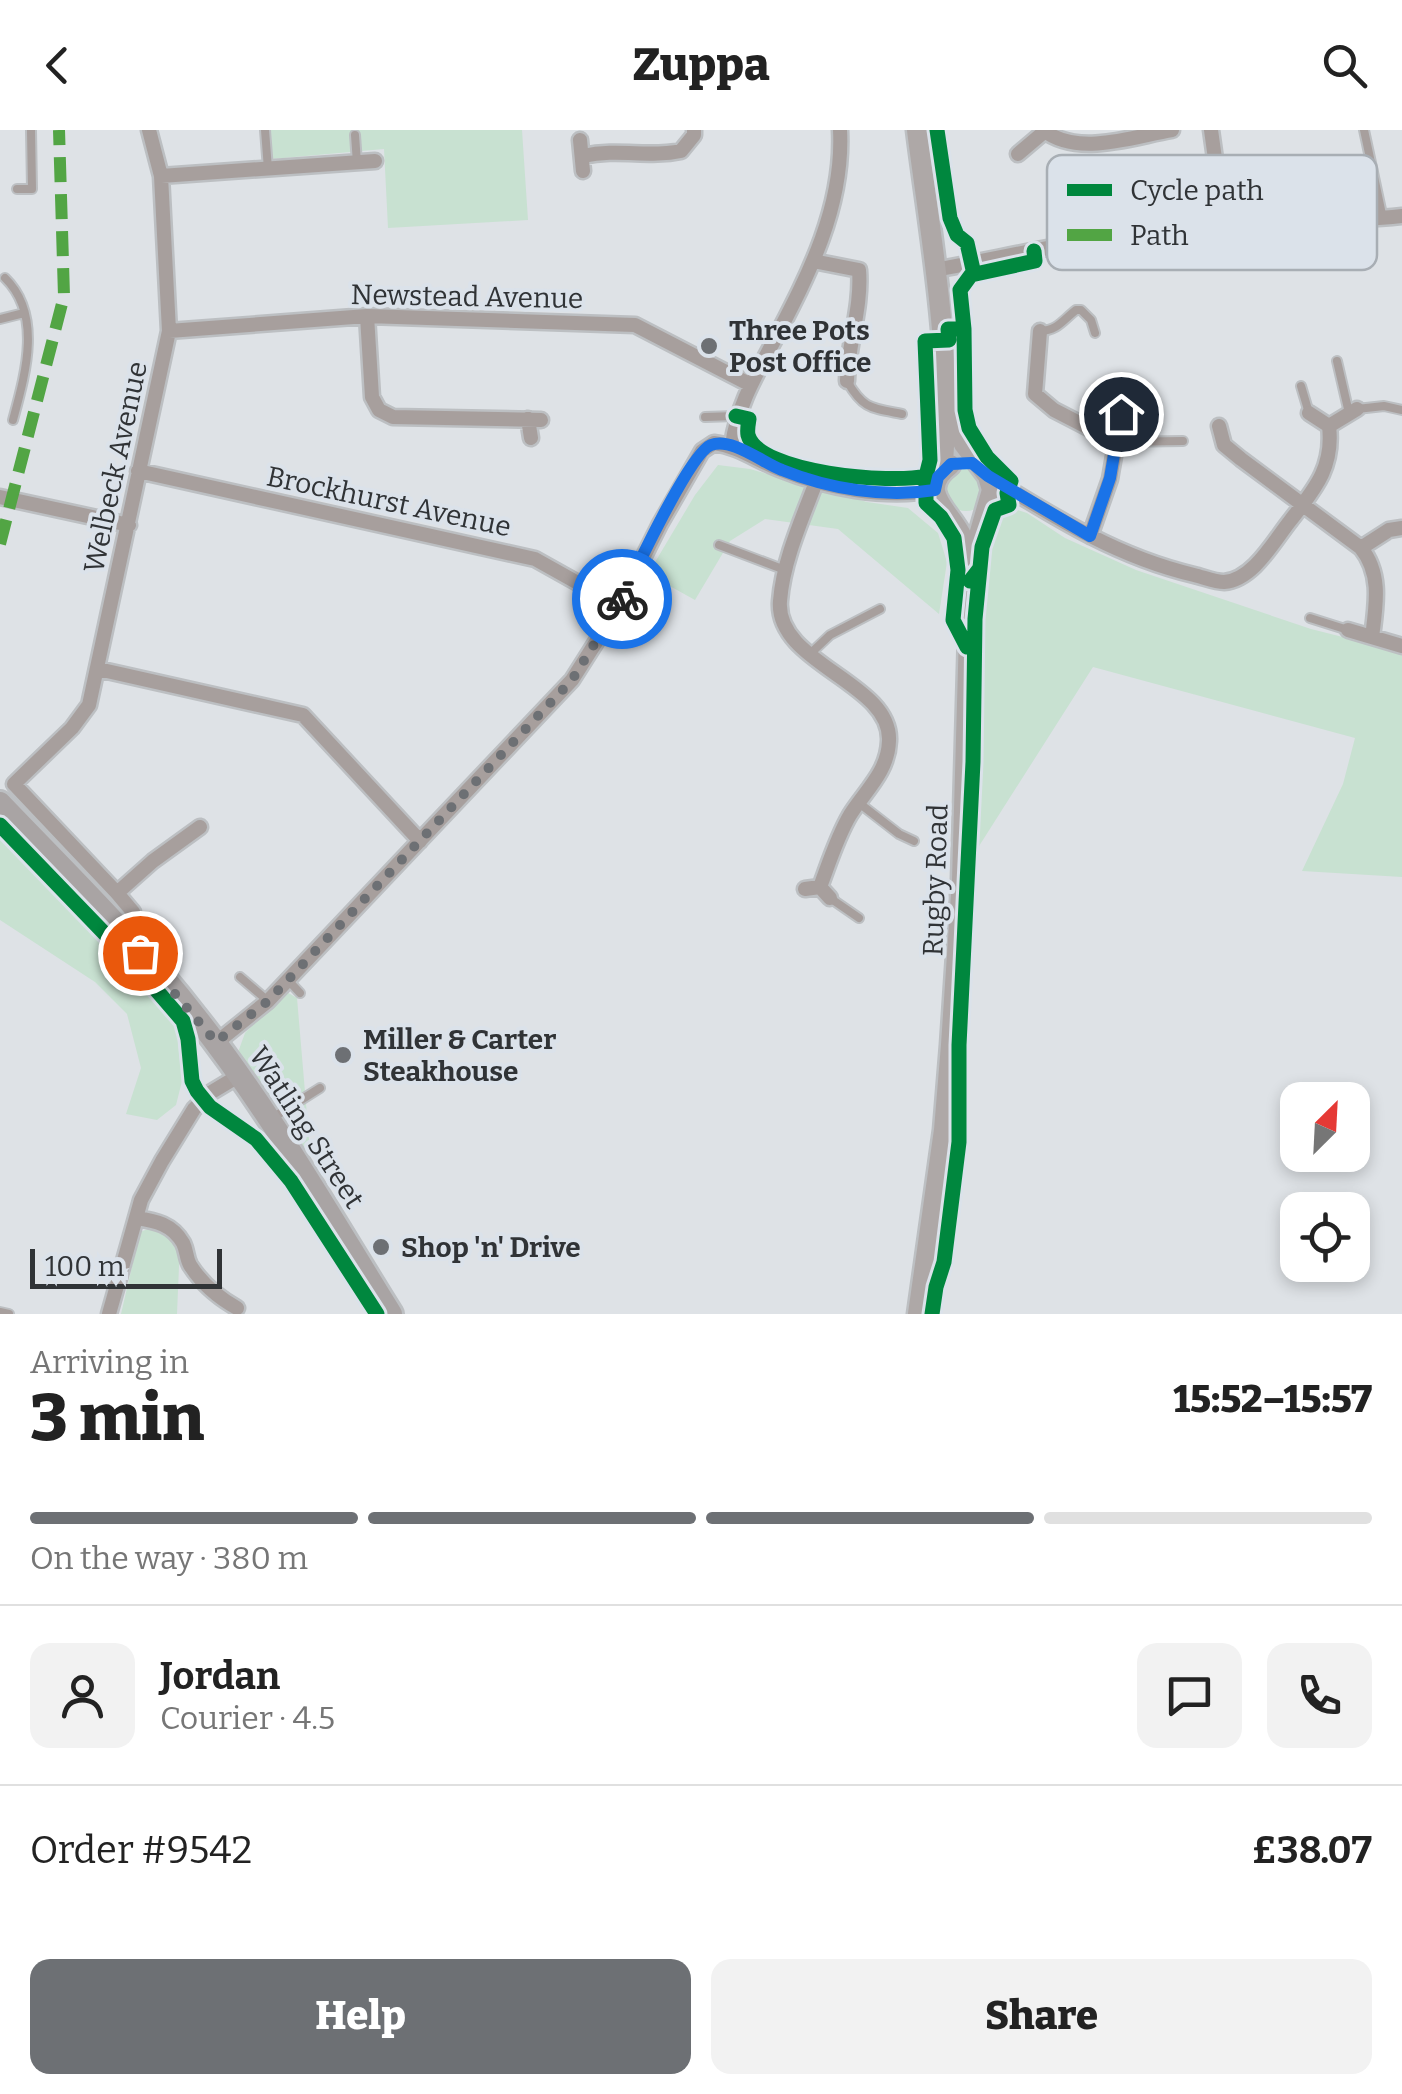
<!DOCTYPE html>
<html lang="en">
<head>
<meta charset="utf-8">
<style>
  body { margin:0; font-family:Bitter,serif; background:#f2f2f2; color:#222; height:100vh; display:flex; flex-direction:column; font-size:38px; white-space:nowrap }
  * { box-sizing:border-box; margin:0 }
  p { font-size:32px; color:#767676 }
  .icon { flex:none; width:55px; height:55px; fill:none; stroke:currentColor; stroke-width:2; stroke-linecap:round; stroke-linejoin:round }
  .map { position:relative; height:1184px; overflow:hidden }
  .details { display:flex; flex-direction:column; background:#fff; flex:1 }
  .details>* { flex:none }
  .needle { width:65px; rotate:24deg }
  .controls { position:absolute; left:1280px; top:952px; display:grid; gap:20px }
  .controls a { display:grid; place-items:center; width:90px; height:90px; border-radius:20px; background:#fff; box-shadow:0 5px 15px #0003; font-size:50px }
  .scale { position:absolute; left:30px; bottom:25px; width:192px; box-sizing:border-box; padding-left:10px; border:5px solid #303336; border-top:0; font-size:28px; line-height:35px; white-space:nowrap; color:#303336; -webkit-text-stroke:8px #dbe2ea; paint-order:stroke }
  .pin { position:absolute; display:grid; place-items:center; width:85px; height:85px; color:#fff; margin:-42px; border:5px solid #fff; border-radius:50%; box-shadow:0 2px 10px #0007 }
  .courier { position:absolute; display:grid; place-items:center; width:100px; height:100px; margin:-50px; border:8px solid #1a73e8; border-radius:50%; background:#fff; color:#222; box-shadow:0 2px 12px #0007 }
  .head em { font-style:normal; font-weight:800 }
  .head div { display:flex; flex-direction:column-reverse }
  .head { display:flex; align-items:center; justify-content:space-between; height:170px; padding:0 30px }
  h1 { font-size:65px; font-weight:800; line-height:75px }
  .bar { display:grid; grid-template-columns:repeat(4,1fr); gap:15px 10px; align-content:center; height:120px; padding:0 30px }
  .bar i { height:12px; border-radius:8px; background:#e0e0e0 }
  .bar .current { background:#6d7074 }
  .bar p { grid-column:span 4 }
  .line { display:flex; align-items:center; gap:25px; padding:0 30px; border-top:2px solid #e0e0e0 }
  .line div { flex:1 }
  .round { display:grid; place-items:center; flex:none; width:105px; height:105px; border-radius:20px; background:#f2f2f2 }
  .cta { display:flex; gap:20px; margin-top:auto; padding:20px 30px }
  .cta a { flex:1; height:115px; border-radius:20px; background:#6d7074; color:#fff; font-size:40px; font-weight:800; line-height:115px; text-align:center }
  .cta a+a { background:#f2f2f2; color:#222 }
  header { display:flex; justify-content:space-between; align-items:center; height:130px; padding:0 30px; background:#fff; font-size:45px; font-weight:800 }
  .map>svg:first-child { display:block }
</style>
</head>
<body>
<header><svg class="icon" aria-label="back" viewBox="0 0 24 24"><path d="M15 5l-7 7 7 7"/></svg>Zuppa<svg class="icon" aria-label="search" viewBox="0 0 24 24"><circle cx="10" cy="10" r="6"/><path d="M15 15l6 6"/></svg></header>
<div class="map">
<svg width="1402" height="1184" viewBox="0 0 1402 1184">
  <rect width="100%" height="100%" fill="#dee2e6"/>
  <path fill="#c8e1d1" d="M271 0H522L528 90 388 98 384 19 272 29Z
    M718 335 750 339 867 372 908 378 938 403 947 432 939 484 838 399 765 389 730 411 695 470 648 444 695 365Z
    M945 360a21 21 0 1 1 42 0a21 21 0 1 1-42 0Z
    M1011 378 1027 383 1065 408 1136 440 1311 499 1402 522V747L1302 741 1343 654 1355 608 1093 537 974 724 975 499 980 418 989 389Z
    M0 700 128 833 176 894 182 951 176 975 157 990 126 984 141 938 127 884 95 852 0 790Z
    M285 861 297 868 312 1044 237 925 245 903Z
    M153 1097 180 1113 177 1184H121L140 1102Z"/>
  <g fill="none" stroke-linecap="round" stroke-linejoin="round">
    <defs>
      <path id="service" d="M265 0 268 39
        M1364 0 1383 89
        M355 5 357 33
        M17 59H32L31 0
        M5 148C43 185 25 245 13 290
        M0 189 24 183
        M1040 201C1057 201 1063 190 1076 180H1081L1091 190 1095 203
        M1337 231 1349 283
        M847 251C863 279 871 278 902 284
        M1301 256 1309 283
        M1357 279 1384 276 1402 280
        M705 287 736 286
        M1116 312 1183 311
        M719 415 785 440
        M1310 488 1348 500
        M811 523 830 505 880 479
        M859 673 899 704 914 711
        M830 768 859 788
        M240 847 268 871
        M287 849 300 863
        M274 987 320 958
        M0 1182 9 1184"/>
      <path id="minor" d="M149 0 161 46 169 201 89 575 72 598 14 654 117 763 153 731 200 697
        M1043 0C1078 27 1131 7 1172 0
        M1211 0 1224 93
        M580 10 583 41
        M1018 24 1044 2
        M583 26C619 18 648 28 681 21L694 5V0
        M161 46 375 31
        M813 131 859 140C862 178 848 213 847 251
        M935 140C1031 122 1127 99 1225 93 1284 89 1343 93 1402 86
        M367 186 372 267 379 280 393 287 541 290
        M169 201 367 186 635 195 749 254
        M1040 201 1035 264 1054 280 1116 312
        M1309 283 1329 296
        M528 289 531 308
        M1219 296 1224 315 1241 329 1361 418C1382 444 1376 475 1372 507
        M1329 296 1357 279
        M732 315C738 274 756 245 775 209 809 144 844 76 840 0
        M138 341 535 429 619 476
        M988 346C1054 387 1117 427 1194 445 1203 447 1215 452 1224 452 1253 450 1274 411 1290 391 1314 360 1334 338 1329 296
        M816 352C802 389 783 431 780 471 775 534 892 552 889 611 888 642 865 661 850 685 837 707 829 733 820 757
        M0 367 129 395
        M1090 406 1110 349 1126 257
        M1361 418 1389 400 1402 398
        M1348 500 1402 516
        M98 539 303 585 420 711
        M805 759 820 757 830 768
        M117 763 133 782
        M216 913 268 871 572 550 619 476 660 394 702 321 714 313C738 316 756 330 779 339 826 358 884 369 935 360
        M136 1088C156 1091 172 1094 183 1113 187 1121 186 1128 190 1135 202 1154 219 1168 237 1178
        M109 1184 141 1070 162 1031 194 979 210 963 240 945"/>
      <path id="secondary" d="M917 0C931 112 954 228 942 341
        M950 335C915 361 950 381 962 407 966 414 968 423 970 431
        M918 1184 944 1000 951 915 962 750 971 433 992 360 988 346 964 314 947 277"/>
      <path id="trunk" d="M0 673C66 742 136 810 195 886 269 979 328 1083 391 1184"/>
    </defs>
    <use href="#service" stroke="#bcbfc2" stroke-width="12"/>
    <use href="#minor" stroke="#bcbfc2" stroke-width="19"/>
    <use href="#secondary" stroke="#bcbfc2" stroke-width="25"/>
    <use href="#trunk" stroke="#bcbfc2" stroke-width="28"/>
    <use href="#service" stroke="#a79f9d" stroke-width="8"/>
    <use href="#minor" stroke="#a79f9d" stroke-width="14"/>
    <use href="#secondary" stroke="#aea8a7" stroke-width="20"/>
    <use href="#trunk" stroke="#a9a4a4" stroke-width="22"/>
    <path stroke="#52a544" stroke-width="12" stroke-dasharray="25 12" stroke-linecap="butt" d="M0 414 64 166 59 0"/>
    <defs>
      <path id="cycleway" d="M937 0 950 88 957 105 967 113 974 144
        M964 199H948L949 210 925 211 930 330 926 346V373L941 387 954 408 958 440 953 490 967 517
        M736 286 749 289C748 295 747 300 748 305 759 344 892 354 926 346
        M970 451 980 438 982 417 995 380 1009 375 1007 363 1011 351 987 327 969 298 965 280 964 199 960 160 971 145 1035 131 1034 121
        M0 695 133 833 183 891 188 909 192 951 197 961 210 977 256 1009 291 1051 377 1184
        M932 1184 936 1157 944 1132 959 1012V915L973 632 975 489 980 438"/>
    </defs>
    <use href="#cycleway" stroke="#dbe2ea" stroke-width="21"/>
    <use href="#cycleway" stroke="#00873e" stroke-width="15"/>
  </g>
  <g fill="none" stroke-linecap="round" stroke-linejoin="round">
    <path stroke="#6d7074" stroke-width="10" stroke-dasharray="0 18" d="M140 823 216 912 268 871 572 550 622 469"/>
    <path stroke="#1a73e8" stroke-width="12" d="M622 469C634 443 690 323 711 315 732 307 763 333 782 340 829 359 885 368 935 360L938 347 951 334 972 333 988 346 1090 406 1110 348 1121 284"/>
  </g>
  <g fill="#6d7074" stroke="#dbe2ea" stroke-width="4">
    <circle cx="709" cy="216" r="10"/>
    <circle cx="343" cy="925" r="10"/>
    <circle cx="381" cy="1117" r="10"/>
  </g>
  <g text-anchor="middle" stroke-width="8" stroke-linejoin="round" paint-order="stroke">
    <g font-size="28" fill="#303336" stroke="#dbe2ea">
      <text transform="translate(467 166) rotate(1)" y="10">Newstead Avenue</text>
      <text transform="translate(115 337) rotate(-78)" y="10">Welbeck Avenue</text>
      <text transform="translate(389 371) rotate(12)" y="10">Brockhurst Avenue</text>
      <text transform="translate(935 750) rotate(-88)" y="10">Rugby Road</text>
      <text transform="translate(307 997) rotate(57)" y="10">Watling Street</text>
    </g>
    <g font-size="28" font-weight="bold" fill="#303336" stroke="#dbe2ea" text-anchor="start">
      <text x="729" y="210">Three Pots<tspan x="729" dy="32">Post Office</tspan></text>
      <text x="363" y="919">Miller &amp; Carter<tspan x="363" dy="32">Steakhouse</tspan></text>
      <text x="401" y="1127">Shop 'n' Drive</text>
    </g>
  </g>
  <rect x="1047" y="25" width="330" height="115" rx="15" fill="#dbe2ea" stroke="#a8aeb4" stroke-width="2.5"/>
  <rect x="1067" y="54" width="45" height="12" fill="#00873e"/>
  <rect x="1067" y="99" width="45" height="12" fill="#52a544"/>
  <g font-size="28" fill="#303336">
    <text x="1130" y="70">Cycle path</text>
    <text x="1130" y="115">Path</text>
  </g>
</svg>
<div class="controls">
<a><svg class="needle" viewBox="-14 -14 28 28"><path d="M0-13l5 13h-10z" fill="#e53935"/><path d="M0 13l5-13h-10z" fill="#767676"/></svg></a>
<a><svg class="icon" aria-label="locate" viewBox="0 0 24 24"><circle cx="12" cy="12" r="6"/><path d="M12 2v4M12 18v4M2 12h4M18 12h4"/></svg></a>
</div>
<div class="scale">100 m</div>
<div class="pin" style="left:140px;top:823px;background:#ea580c"><svg class="icon" aria-label="bag" viewBox="0 0 24 24"><path d="M5 8h14l-1 12H6zM9 8a3 3 0 0 1 6 0"/></svg></div>
<div class="pin" style="left:1121px;top:284px;background:#1f2937"><svg class="icon" aria-label="home" viewBox="0 0 24 24"><path d="M3 11l9-7 9 7M6 9v11h12V9"/></svg></div>
<div class="courier" style="left:622px;top:469px"><svg class="icon" aria-label="bike" viewBox="0 0 24 24"><circle cx="6" cy="16" r="4"/><circle cx="18" cy="16" r="4"/><path d="M6 16l4-8h5l3 8M10 8l3 8H6M13 5h3"/></svg></div>
</div>
<section class="details">
<div class="head"><div><h1>3 min</h1><p>Arriving in</p></div><em>15:52–15:57</em></div>
<div class="bar"><i class="current"></i><i class="current"></i><i class="current"></i><i></i><p>On the way · 380 m</p></div>
<div class="line" style="height:180px"><a class="round"><svg class="icon" aria-label="person" viewBox="0 0 24 24"><circle cx="12" cy="8" r="4"/><path d="M4 21q1-7 8-7t8 7"/></svg></a><div><b>Jordan</b><p>Courier · 4.5</p></div><a class="round"><svg class="icon" aria-label="chat" viewBox="0 0 24 24"><path d="M4 5h16v11H9l-5 4z"/></svg></a><a class="round"><svg class="icon" aria-label="phone" viewBox="0 0 24 24"><path d="M5 4h4l2 5-3 2q2 4 5 5l2-3 5 2v4C11 20 4 13 5 4z"/></svg></a></div>
<div class="line" style="height:130px"><div>Order #9542</div><b>£38.07</b></div>
<div class="cta"><a>Help</a><a>Share</a></div>
</section>
</body>
</html>
